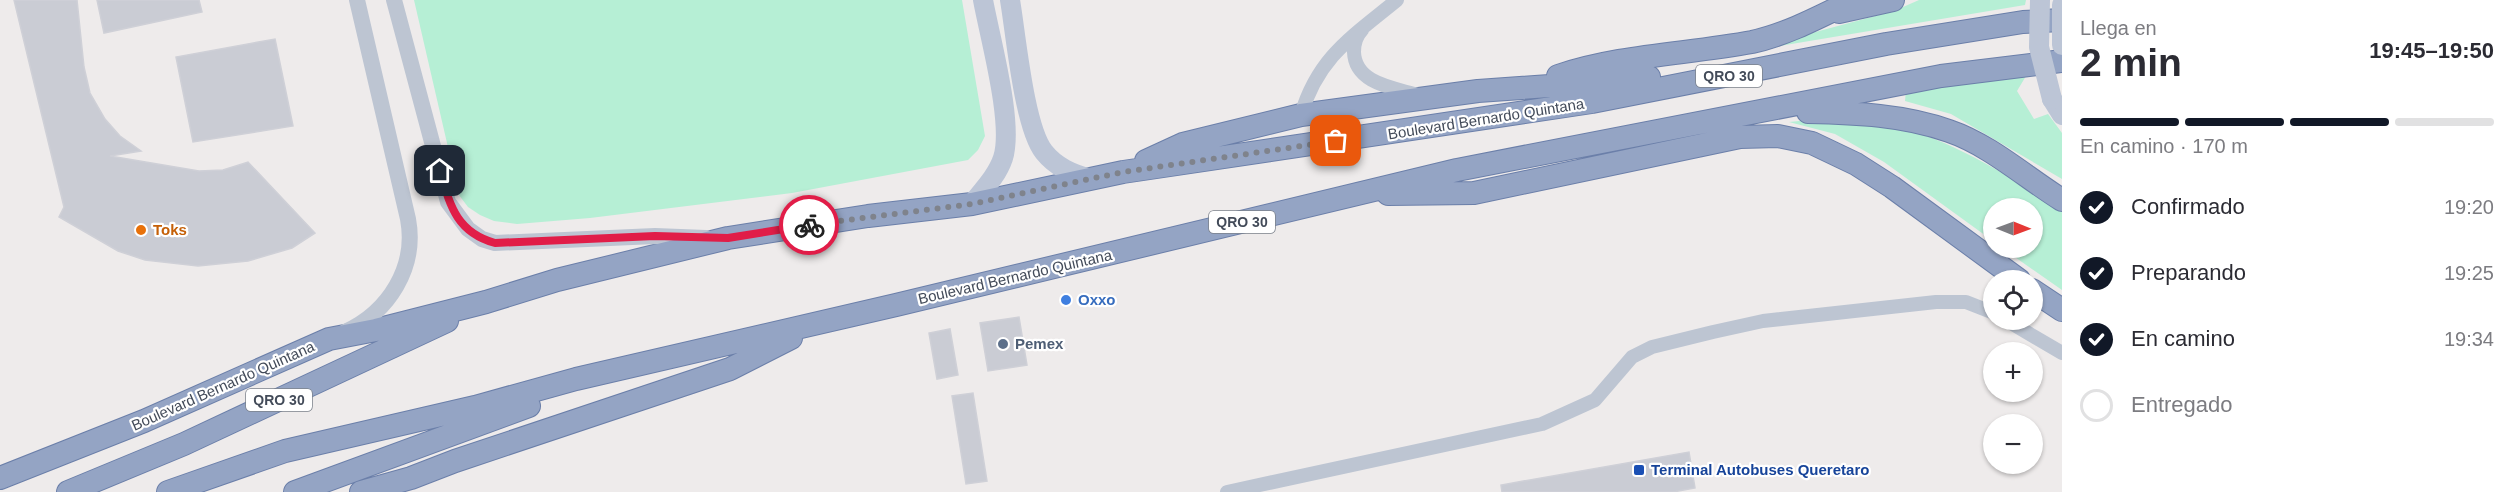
<!DOCTYPE html>
<html lang="es">
<head>
<meta charset="utf-8">
<style>
  body { margin:0; font-family:Arial,sans-serif; background:#f7f7f7; color:#2b2b33; height:100vh; display:flex; flex-direction:column; font-size:22px; white-space:nowrap }
  * { box-sizing:border-box; margin:0 }
  p { font-size:20px; color:#7c7c81 }
  .icon { flex:none; width:33px; height:33px; fill:none; stroke:currentColor; stroke-width:2; stroke-linecap:round; stroke-linejoin:round }
  .map { position:relative; flex:1; overflow:hidden }
  .panel { display:flex; flex-direction:column; background:#fff; width:450px }
  .panel>* { flex:none }
  .needle { width:39px; rotate:91deg }
  .buttons { position:absolute; left:1983px; top:198px; display:grid; gap:12px }
  .buttons a { display:grid; place-items:center; width:60px; height:60px; border-radius:50%; background:#fff; box-shadow:0 2px 4px #0004; font-size:30px }
  .pin { position:absolute; display:grid; place-items:center; width:51px; height:51px; color:#fff; margin:-26px; border-radius:12px; box-shadow:0 3px 9px #0006 }
  .courier { position:absolute; display:grid; place-items:center; width:60px; height:60px; margin:-30px; border:4px solid #e11d48; border-radius:50%; background:#fff; color:#222; box-shadow:0 2px 8px #0007 }
  .headline em { font-style:normal; font-weight:700 }
  .headline div { display:flex; flex-direction:column-reverse }
  .headline { display:flex; align-items:center; justify-content:space-between; height:102px; padding:0 18px }
  h1 { font-size:39px; font-weight:700; line-height:45px }
  .bar { display:grid; grid-template-columns:repeat(4,1fr); gap:9px 6px; align-content:center; height:72px; padding:0 18px }
  .bar i { height:8px; border-radius:4px; background:#e1e1e2 }
  .bar .selected { background:#111827 }
  .bar p { grid-column:span 4 }
  ol { padding:0 18px; list-style:none }
  li { display:flex; align-items:center; gap:18px; height:66px }
  li p { margin-inline-start:auto }
  li .icon { padding:6px; border-radius:50%; background:#111827; color:#fff; stroke-width:4 }
  li:last-child { color:#7c7c81 }
  li i { width:33px; height:33px; border:3px solid #e1e1e2; border-radius:50% }
  main { display:flex; flex:1; min-height:0 }
  .map>svg:first-child { display:block }
</style>
</head>
<body>
<main>
<div class="map">
<svg width="2062" height="492" viewBox="0 0 2062 492">
  <rect width="100%" height="100%" fill="#eeebeb"/>
  <path fill="#b6efd5" d="M414 0H962L985 136 978 150 968 160 792 193 590 218 517 224 494 221 480 215 468 207 459 195Z
    M1919 0H2026L2025 5 1737 53 1894 11Z
    M2029 71 2017 91 2034 119 2048 114 2062 133V179L1951 114 1905 101 1906 91Z
    M1820 119C1837 120 1855 119 1871 121 1939 131 2005 174 2062 209V290L2002 248H2032V208H1994L1993 241 1884 162 1835 134 1789 122Z"/>
  <path fill="#caccd4" stroke="#cfd0d7" stroke-width="1.5" d="M14 0H77L84 67 90 93 105 119 120 136 141 151 110 156 199 171 223 170 248 162 315 233 292 248 248 261 198 266 145 260 118 251 59 217 64 207Z
    M97 0H199L202 12 104 33Z
    M275 39 293 126 193 142 176 57Z
    M1019 317 1027 365 988 371 980 323Z
    M950 329 958 375 937 379 929 333Z
    M973 393 987 481 966 484 952 396Z
    M1689 452 1695 488 1673 492H1502L1501 485Z"/>
  <g fill="none" stroke-linecap="round" stroke-linejoin="round">
    <defs>
      <path id="trunk" d="M1839 12 1893 0
        M1558 76C1620 55 1688 54 1752 42 1788 34 1821 16 1854 0
        M1808 112C1856 113 1904 115 1949 131 1990 145 2025 177 2062 200
        M1146 161 1183 144 1301 115 1478 91 1620 81 1649 77
        M1388 194 1474 193 1740 137 1778 136 1812 143 1856 164 1892 187 2019 280
        M2032 290 2062 310
        M0 478 144 421 329 339 376 330 486 302 557 280 728 238 868 216 972 204 1123 172 1592 102 1886 44 2023 22 2062 20
        M68 492 184 444 447 321
        M168 492 285 451 475 407 576 379 896 305 1457 170 1941 76 2062 61
        M295 492 529 406
        M361 492 411 478 455 461 730 369 791 338"/>
    </defs>
    <use href="#trunk" stroke="#6b7fa9" stroke-width="24"/>
    <path stroke="#bdc5d2" stroke-width="14" d="M1362 30C1356 36 1354 44 1354 52 1355 85 1397 88 1421 96
      M1301 115C1318 57 1353 36 1397 0
      M2006 320 2062 353
      M1227 492 1542 424 1595 400 1632 357 1652 347 1713 332 1763 321 1936 302H1966L1994 313"/>
    <path stroke="#bdc5d2" stroke-width="16" d="M394 0 448 202 468 229 482 239 495 243 655 236 706 238
      M345 332C389 312 417 267 408 219L357 0"/>
    <path stroke="#bcc5d6" stroke-width="20" d="M1010 0C1016 35 1024 127 1044 152 1056 167 1072 174 1091 179
      M2052 99 2062 115
      M972 204C983 190 997 176 1003 158 1014 124 990 38 983 0"/>
    <use href="#trunk" stroke="#94a4c4" stroke-width="22"/>
    <path stroke="#bcc5d6" stroke-width="20" d="M2040 0 2039 47 2052 99
      M2062 5V45"/>
  </g>
  <g fill="none" stroke-linecap="round" stroke-linejoin="round">
    <path stroke="#7f838c" stroke-width="6" stroke-dasharray="0 10.8" d="M809 225 972 204 1123 172 1336 141"/>
    <path stroke="#e11d48" stroke-width="8" d="M440 171C450 205 456 232 495 243L655 236 728 238 809 225"/>
  </g>
  <circle fill="#e8710a" stroke="#fff" stroke-width="2" cx="141" cy="230" r="6"/>
  <circle fill="#3f7fe0" stroke="#fff" stroke-width="2" cx="1066" cy="300" r="6"/>
  <circle fill="#5c6f8a" stroke="#fff" stroke-width="2" cx="1003" cy="344" r="6"/>
  <rect fill="#1a4fb4" stroke="#fff" stroke-width="2" x="1633" y="464" width="12" height="12" rx="3"/>
  <g text-anchor="middle" stroke-width="4.5" stroke-linejoin="round" paint-order="stroke">
    <g fill="#fff" stroke="#7b818b" stroke-width="1.5">
      <rect x="1696" y="65" width="66" height="22" rx="4.5"/>
      <rect x="1209" y="211" width="66" height="22" rx="4.5"/>
      <rect x="246" y="389" width="66" height="22" rx="4.5"/>
    </g>
    <g font-size="14" font-weight="bold" fill="#434b59">
      <text x="1729" y="81">QRO 30</text>
      <text x="1242" y="227">QRO 30</text>
      <text x="279" y="405">QRO 30</text>
    </g>
    <g font-size="15" fill="#434b59" stroke="#fff">
      <text transform="translate(1486 119) rotate(-9)" y="5">Boulevard Bernardo Quintana</text>
      <text transform="translate(1015 277) rotate(-13)" y="5">Boulevard Bernardo Quintana</text>
      <text transform="translate(223 386) rotate(-24)" y="5">Boulevard Bernardo Quintana</text>
    </g>
    <g font-size="15" font-weight="bold" fill="#c56008" stroke="#fff" text-anchor="start">
      <text x="153" y="235">Toks</text>
    </g>
    <g font-size="15" font-weight="bold" fill="#366cbe" stroke="#fff" text-anchor="start">
      <text x="1078" y="305">Oxxo</text>
    </g>
    <g font-size="15" font-weight="bold" fill="#4e5e75" stroke="#fff" text-anchor="start">
      <text x="1015" y="349">Pemex</text>
    </g>
    <g font-size="15" font-weight="bold" fill="#164399" stroke="#fff" text-anchor="start">
      <text x="1651" y="475">Terminal Autobuses Queretaro</text>
    </g>
  </g>
</svg>
<div class="buttons">
<a><svg class="needle" viewBox="-14 -14 28 28"><path d="M0-13l5 13h-10z" fill="#e53935"/><path d="M0 13l5-13h-10z" fill="#7c7c81"/></svg></a>
<a><svg class="icon" aria-label="locate" viewBox="0 0 24 24"><circle cx="12" cy="12" r="6"/><path d="M12 2v4M12 18v4M2 12h4M18 12h4"/></svg></a>
<a>+</a>
<a>−</a>
</div>
<div class="pin" style="left:1336px;top:141px;background:#ea580c"><svg class="icon" aria-label="bag" viewBox="0 0 24 24"><path d="M5 8h14l-1 12H6zM9 8a3 3 0 0 1 6 0"/></svg></div>
<div class="pin" style="left:440px;top:171px;background:#1f2937"><svg class="icon" aria-label="home" viewBox="0 0 24 24"><path d="M3 11l9-7 9 7M6 9v11h12V9"/></svg></div>
<div class="courier" style="left:809px;top:225px"><svg class="icon" aria-label="bike" viewBox="0 0 24 24"><circle cx="6" cy="16" r="4"/><circle cx="18" cy="16" r="4"/><path d="M6 16l4-8h5l3 8M10 8l3 8H6M13 5h3"/></svg></div>
</div>
<section class="panel">
<div class="headline"><div><h1>2 min</h1><p>Llega en</p></div><em>19:45–19:50</em></div>
<div class="bar"><i class="selected"></i><i class="selected"></i><i class="selected"></i><i></i><p>En camino · 170 m</p></div>
<ol>
<li><svg class="icon" aria-label="check" viewBox="0 0 24 24"><path d="M5 12l5 5 9-10"/></svg>Confirmado<p>19:20</p></li>
<li><svg class="icon" aria-label="check" viewBox="0 0 24 24"><path d="M5 12l5 5 9-10"/></svg>Preparando<p>19:25</p></li>
<li><svg class="icon" aria-label="check" viewBox="0 0 24 24"><path d="M5 12l5 5 9-10"/></svg>En camino<p>19:34</p></li>
<li><i></i>Entregado</li>
</ol>
</section>
</main>
</body>
</html>
